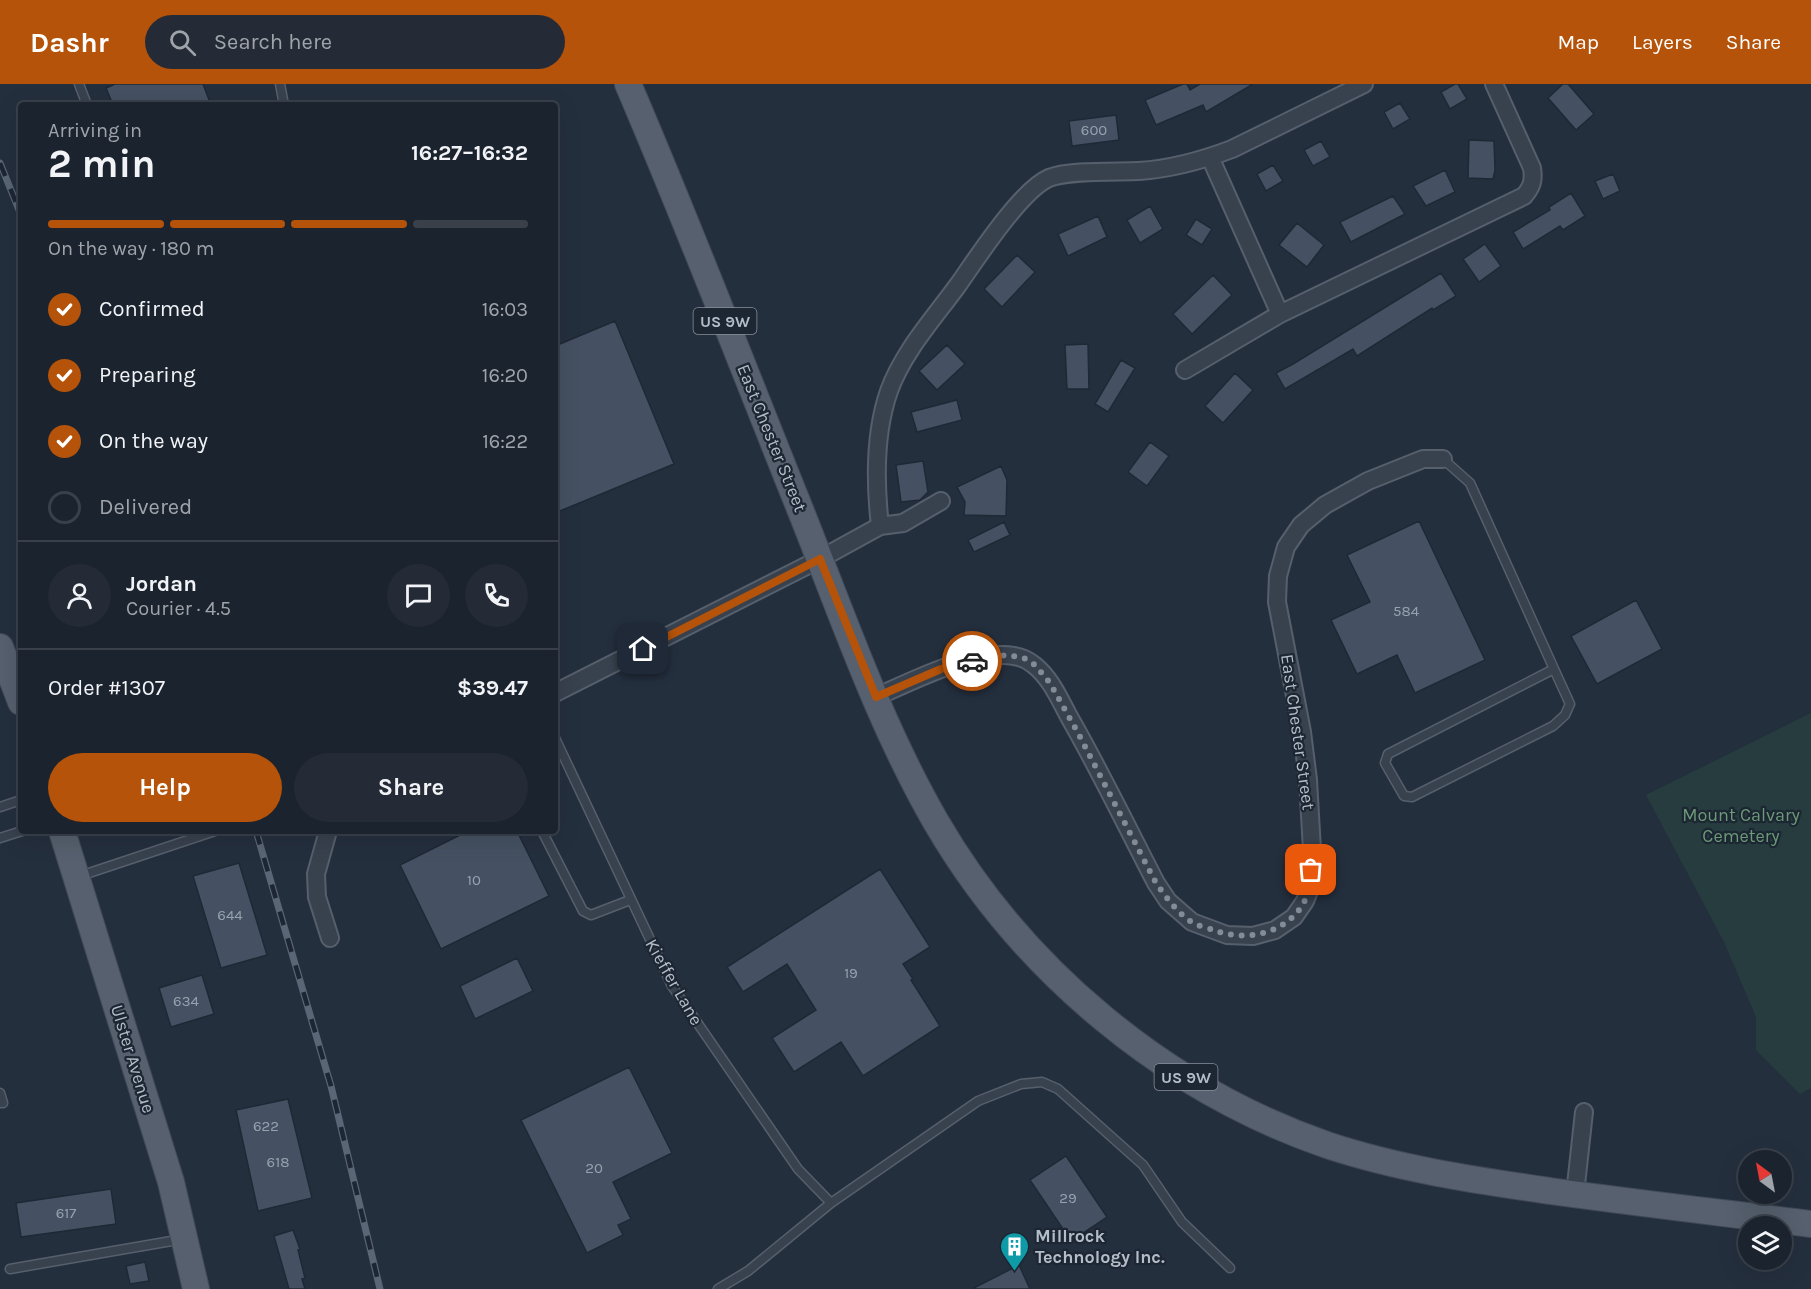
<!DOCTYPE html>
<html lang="en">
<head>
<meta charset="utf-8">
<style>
  body { margin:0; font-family:Karla,sans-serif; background:#242b36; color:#f1f3f6; height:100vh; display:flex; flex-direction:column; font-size:22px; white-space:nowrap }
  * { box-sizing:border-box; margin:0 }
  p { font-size:20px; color:#a0a4aa }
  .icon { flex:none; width:33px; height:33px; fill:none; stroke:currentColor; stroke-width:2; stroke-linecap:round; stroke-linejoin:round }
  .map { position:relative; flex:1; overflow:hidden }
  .side { position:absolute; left:18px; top:18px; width:540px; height:732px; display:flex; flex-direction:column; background:#1b232e; border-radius:6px; box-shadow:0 6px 24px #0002,0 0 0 2px #39404a }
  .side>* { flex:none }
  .needle { width:39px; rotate:328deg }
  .tools { position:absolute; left:1738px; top:1066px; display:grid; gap:12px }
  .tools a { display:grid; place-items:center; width:54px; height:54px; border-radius:50%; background:#1b232e; box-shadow:0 6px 24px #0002,0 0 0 2px #39404a; font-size:30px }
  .pin { position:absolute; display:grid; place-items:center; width:51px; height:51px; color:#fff; margin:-26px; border-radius:12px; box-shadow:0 3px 9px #0006 }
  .courier { position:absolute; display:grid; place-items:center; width:60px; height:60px; margin:-30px; border:4px solid #b45309; border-radius:50%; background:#fff; color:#222; box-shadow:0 2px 8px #0007 }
  .summary em { font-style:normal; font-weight:700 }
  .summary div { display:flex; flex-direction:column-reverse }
  .summary { display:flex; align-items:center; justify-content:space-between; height:102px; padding:0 30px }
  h1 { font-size:39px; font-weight:700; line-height:45px }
  .bar { display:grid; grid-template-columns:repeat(4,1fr); gap:9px 6px; align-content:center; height:72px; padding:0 30px }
  .bar i { height:8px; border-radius:4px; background:#39404a }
  .bar .selected { background:#b45309 }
  .bar p { grid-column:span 4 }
  .line { display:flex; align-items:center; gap:15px; padding:0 30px; border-top:2px solid #39404a }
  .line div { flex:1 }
  .round { display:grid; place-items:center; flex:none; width:63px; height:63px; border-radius:32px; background:#242b36 }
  ol { padding:0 30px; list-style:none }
  li { display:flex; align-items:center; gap:18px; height:66px }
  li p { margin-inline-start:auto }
  li .icon { padding:6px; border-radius:50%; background:#b45309; color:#fff; stroke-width:4 }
  li:last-child { color:#a0a4aa }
  li i { width:33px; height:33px; border:3px solid #39404a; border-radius:50% }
  .cta { display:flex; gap:12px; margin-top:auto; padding:12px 30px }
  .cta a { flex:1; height:69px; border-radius:36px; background:#b45309; color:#fff; font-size:24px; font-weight:700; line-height:69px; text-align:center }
  .cta a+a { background:#242b36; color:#f1f3f6 }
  header { display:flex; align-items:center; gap:36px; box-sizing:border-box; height:84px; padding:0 30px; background:#b45309; color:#fff }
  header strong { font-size:28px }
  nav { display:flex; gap:33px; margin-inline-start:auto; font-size:21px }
  .search { width:420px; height:54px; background:#242b36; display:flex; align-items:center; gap:15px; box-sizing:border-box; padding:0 21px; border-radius:33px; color:#a0a4aa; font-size:22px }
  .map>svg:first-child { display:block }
</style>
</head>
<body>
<header>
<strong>Dashr</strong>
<div class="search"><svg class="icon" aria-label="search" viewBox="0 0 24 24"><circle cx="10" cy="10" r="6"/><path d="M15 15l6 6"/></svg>Search here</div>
<nav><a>Map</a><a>Layers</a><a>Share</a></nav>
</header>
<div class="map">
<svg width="1811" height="1205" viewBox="0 0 1811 1205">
  <rect width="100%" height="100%" fill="#242f3e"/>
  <path fill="#263c3f" d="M1811 629V1004L1800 1010 1756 966V933L1724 858 1646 711Z"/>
  <path fill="#455162" stroke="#1f2835" stroke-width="1.5" d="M115 0H203L211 21H113L106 4Z
    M1183 0H1187L1190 6 1200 0H1253L1206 28 1203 21 1156 41 1145 16Z
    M1455 0H1458L1467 15 1450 25 1441 8Z
    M1563 0H1568L1594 30 1576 46 1548 14Z
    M1400 19 1410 35 1393 45 1384 28Z
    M1116 31 1119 56 1072 62 1069 37Z
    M1469 56 1494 57 1495 86 1493 95 1468 94Z
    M1321 57 1330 73 1313 82 1304 66Z
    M1273 81 1283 97 1266 107 1257 90Z
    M1445 86 1455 108 1426 122 1413 102Z
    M1613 90 1620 107 1603 115 1595 97Z
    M1571 109 1585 132 1563 146 1560 142 1523 165 1513 148 1550 126 1549 123Z
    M1393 112 1405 130 1351 158 1340 138Z
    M1150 122 1163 145 1140 159 1127 136Z
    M1098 132 1107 153 1068 172 1058 150Z
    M1196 135 1212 145 1202 161 1186 151Z
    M1297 139 1324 161 1307 183 1279 161Z
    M1485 160 1501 182 1479 198 1463 175Z
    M1017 171 1035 188 1002 223 984 205Z
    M1441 189 1456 212 1433 226 1432 224 1357 272 1353 265 1285 305 1276 289 1293 280Z
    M1213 191 1232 211 1192 250 1173 230Z
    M615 237 674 380 555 429V262Z
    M1088 260 1089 305H1067L1065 261Z
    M947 261 965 280 937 306 919 287Z
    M1121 276 1135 284 1108 328 1095 320Z
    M1235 289 1253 306 1223 339 1205 322Z
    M957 316 962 336 917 348 911 328Z
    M1150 358 1169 372 1147 402 1128 388Z
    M923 377 928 408 920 416 901 418 896 381Z
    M1001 382 1007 396 1006 432 964 431 965 418 957 403Z
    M1419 437 1485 576 1415 609 1397 571 1357 590 1331 536 1370 518 1347 471Z
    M1004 438 1010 451 974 468 968 456Z
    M1636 516 1662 565 1597 600 1571 552Z
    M468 747H517L549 812 441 865 400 781Z
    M239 779 267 871 221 884 193 792Z
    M880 785 930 863 903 880 913 895 911 896 940 942 863 992 841 958 794 988 772 954 816 926 787 880 743 908 727 883Z
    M517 874 533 907 475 935 460 902Z
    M202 891 214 930 171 943 159 904Z
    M629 983 672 1069 613 1098 631 1135 618 1141 623 1151 587 1169 521 1036Z
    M288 1015 312 1114 258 1127 236 1026Z
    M1066 1072 1107 1133 1071 1157 1030 1096Z
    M111 1105 116 1140 21 1153 16 1119Z
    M293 1146 300 1165 298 1166 305 1194 302 1195 305 1205H289L274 1152Z
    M145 1178 149 1197 130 1200 126 1182Z
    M1019 1181 1030 1205H972Z"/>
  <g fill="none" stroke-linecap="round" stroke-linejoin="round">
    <defs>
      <path id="lane" d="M79 0 87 21
        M280 0 284 21
        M1443 375 1470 399 1554 585 1388 670 1385 679 1404 712 1412 713 1553 642 1565 631 1570 620 1554 585
        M555 654 672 902 798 1085 831 1119
        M0 723 21 716
        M542 747 583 827 591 831 630 816
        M0 754 22 747
        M80 792 215 747
        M0 1009 3 1019H0
        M10 1185 183 1155
        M718 1205 748 1187 831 1119 978 1017 1021 1000 1042 998 1058 1005 1143 1081 1182 1138 1230 1184"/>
      <path id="street" d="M1210 73 1280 230
        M1185 286 1280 230 1524 112C1532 103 1534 96 1532 84L1494 0
        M880 442C875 398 874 350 889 307 903 268 934 234 958 201 977 174 1021 106 1049 94 1068 86 1116 88 1139 87 1170 85 1203 76 1232 65L1364 0
        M555 609 820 475 880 442 903 439 941 417
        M876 613C912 597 974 565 1014 572 1021 573 1028 576 1034 581 1052 595 1061 619 1072 638 1102 691 1128 745 1156 799L1168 817 1192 838 1227 851 1253 852 1275 846 1294 833 1305 817 1309 807 1312 766 1308 696 1302 648 1277 518 1278 492 1286 463 1301 441 1325 421 1368 397 1423 375H1443
        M328 747 316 790 317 813 330 854
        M1575 1110 1584 1028"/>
      <path id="primary" d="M628 0C689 142 744 286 802 430 843 533 880 641 936 738 1022 886 1165 1005 1327 1061 1399 1085 1475 1096 1550 1107 1637 1119 1724 1129 1811 1140
        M0 563 21 618
        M62 747 171 1098 196 1205"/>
    </defs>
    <use href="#lane" stroke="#565f6c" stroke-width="11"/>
    <use href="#street" stroke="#565f6c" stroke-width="20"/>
    <use href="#primary" stroke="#414a57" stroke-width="28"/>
    <use href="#lane" stroke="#38414e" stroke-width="8"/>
    <use href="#street" stroke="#38414e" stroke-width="16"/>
    <use href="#primary" stroke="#56606e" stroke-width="26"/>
    <defs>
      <path id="rail" d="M0 79 21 131
        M256 747 331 1002 380 1205"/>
    </defs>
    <use href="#rail" stroke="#5a6575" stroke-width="7"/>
    <use href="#rail" stroke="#1d2633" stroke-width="4.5" stroke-dasharray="14" stroke-linecap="butt"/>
  </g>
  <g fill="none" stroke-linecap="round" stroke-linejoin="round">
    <path stroke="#828b98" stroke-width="6" stroke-dasharray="0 10.8" d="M972 577 991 571 1012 572 1024 574 1035 581 1050 599 1078 649 1156 799C1166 813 1176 827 1190 837 1197 842 1208 844 1216 847 1251 859 1295 847 1308 809 1310 802 1310 794 1311 786"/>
    <path stroke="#b45309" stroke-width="8" d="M643 565 820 475 876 613 941 585 972 577"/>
  </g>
  <defs>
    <symbol id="building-pin" viewBox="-11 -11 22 30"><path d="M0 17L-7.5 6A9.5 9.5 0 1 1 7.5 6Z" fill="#0f9aa8" stroke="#1d2633"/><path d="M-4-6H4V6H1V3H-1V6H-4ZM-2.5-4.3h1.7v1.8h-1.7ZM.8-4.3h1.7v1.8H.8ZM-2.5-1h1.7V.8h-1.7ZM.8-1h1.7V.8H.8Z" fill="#fff"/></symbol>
  </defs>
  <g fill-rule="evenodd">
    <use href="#building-pin" x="998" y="1146" width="33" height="45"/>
  </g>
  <g text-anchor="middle" stroke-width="4.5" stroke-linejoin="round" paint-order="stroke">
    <g font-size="15" fill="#98a1af">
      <text x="1094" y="51">600</text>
      <text x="1406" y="532">584</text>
      <text x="474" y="801">10</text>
      <text x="230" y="836">644</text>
      <text x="851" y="894">19</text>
      <text x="186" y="922">634</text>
      <text x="266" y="1047">622</text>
      <text x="278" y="1083">618</text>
      <text x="594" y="1089">20</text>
      <text x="1068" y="1119">29</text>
      <text x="66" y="1134">617</text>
    </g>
    <g fill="#1d2633" stroke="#878f9c" stroke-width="1.5">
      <rect x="693.5" y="224" width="63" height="26" rx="4.5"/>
      <rect x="1154.5" y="980" width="63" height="26" rx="4.5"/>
    </g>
    <g font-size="16" font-weight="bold" fill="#b4bcc9">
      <text x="725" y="243">US 9W</text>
      <text x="1186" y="999">US 9W</text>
    </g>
    <g font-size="18" fill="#b4bcc9" stroke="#1d2633">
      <text transform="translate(772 354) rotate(68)" y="6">East Chester Street</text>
      <text transform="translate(1298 648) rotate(82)" y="6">East Chester Street</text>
      <text transform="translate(674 898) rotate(60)" y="6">Kieffer Lane</text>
      <text transform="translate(133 975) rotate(73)" y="6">Ulster Avenue</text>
    </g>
    <g font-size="18" fill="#6b9a76" stroke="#1d2633">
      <text x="1741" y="737">Mount Calvary<tspan x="1741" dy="21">Cemetery</tspan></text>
    </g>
    <g font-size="18" font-weight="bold" fill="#b4bcc9" stroke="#1d2633" text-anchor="start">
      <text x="1035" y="1158">Millrock<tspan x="1035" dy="21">Technology Inc.</tspan></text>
    </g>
  </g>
</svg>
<div class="tools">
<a><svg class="needle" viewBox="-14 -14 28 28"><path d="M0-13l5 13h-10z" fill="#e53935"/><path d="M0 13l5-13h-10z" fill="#a0a4aa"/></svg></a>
<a><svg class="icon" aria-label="layers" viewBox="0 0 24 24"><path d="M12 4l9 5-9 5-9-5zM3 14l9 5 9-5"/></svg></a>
</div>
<div class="pin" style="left:1311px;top:786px;background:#ea580c"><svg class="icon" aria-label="bag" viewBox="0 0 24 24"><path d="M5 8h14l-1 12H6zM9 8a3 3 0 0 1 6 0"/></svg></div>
<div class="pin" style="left:643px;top:565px;background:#1f2937"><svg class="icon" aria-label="home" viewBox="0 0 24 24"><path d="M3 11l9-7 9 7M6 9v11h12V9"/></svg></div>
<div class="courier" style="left:972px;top:577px"><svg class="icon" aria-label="car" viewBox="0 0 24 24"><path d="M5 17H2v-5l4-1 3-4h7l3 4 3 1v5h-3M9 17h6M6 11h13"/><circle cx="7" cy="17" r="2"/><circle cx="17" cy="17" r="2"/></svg></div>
<section class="side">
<div class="summary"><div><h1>2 min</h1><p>Arriving in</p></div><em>16:27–16:32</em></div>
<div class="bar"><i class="selected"></i><i class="selected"></i><i class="selected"></i><i></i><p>On the way · 180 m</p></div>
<ol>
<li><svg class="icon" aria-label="check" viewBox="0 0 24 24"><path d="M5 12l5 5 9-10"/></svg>Confirmed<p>16:03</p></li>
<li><svg class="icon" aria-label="check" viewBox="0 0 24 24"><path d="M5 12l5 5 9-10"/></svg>Preparing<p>16:20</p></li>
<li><svg class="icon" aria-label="check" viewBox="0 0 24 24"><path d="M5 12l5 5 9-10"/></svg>On the way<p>16:22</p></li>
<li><i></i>Delivered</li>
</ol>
<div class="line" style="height:108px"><a class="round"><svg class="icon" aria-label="person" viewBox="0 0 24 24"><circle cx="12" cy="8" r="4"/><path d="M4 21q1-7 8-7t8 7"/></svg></a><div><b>Jordan</b><p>Courier · 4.5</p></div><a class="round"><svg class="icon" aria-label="chat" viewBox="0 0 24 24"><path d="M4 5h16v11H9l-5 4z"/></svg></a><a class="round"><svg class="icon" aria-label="phone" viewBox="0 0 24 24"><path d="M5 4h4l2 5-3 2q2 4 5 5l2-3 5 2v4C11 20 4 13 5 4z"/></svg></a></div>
<div class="line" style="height:78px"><div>Order #1307</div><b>$39.47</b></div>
<div class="cta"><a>Help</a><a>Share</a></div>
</section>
</div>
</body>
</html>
